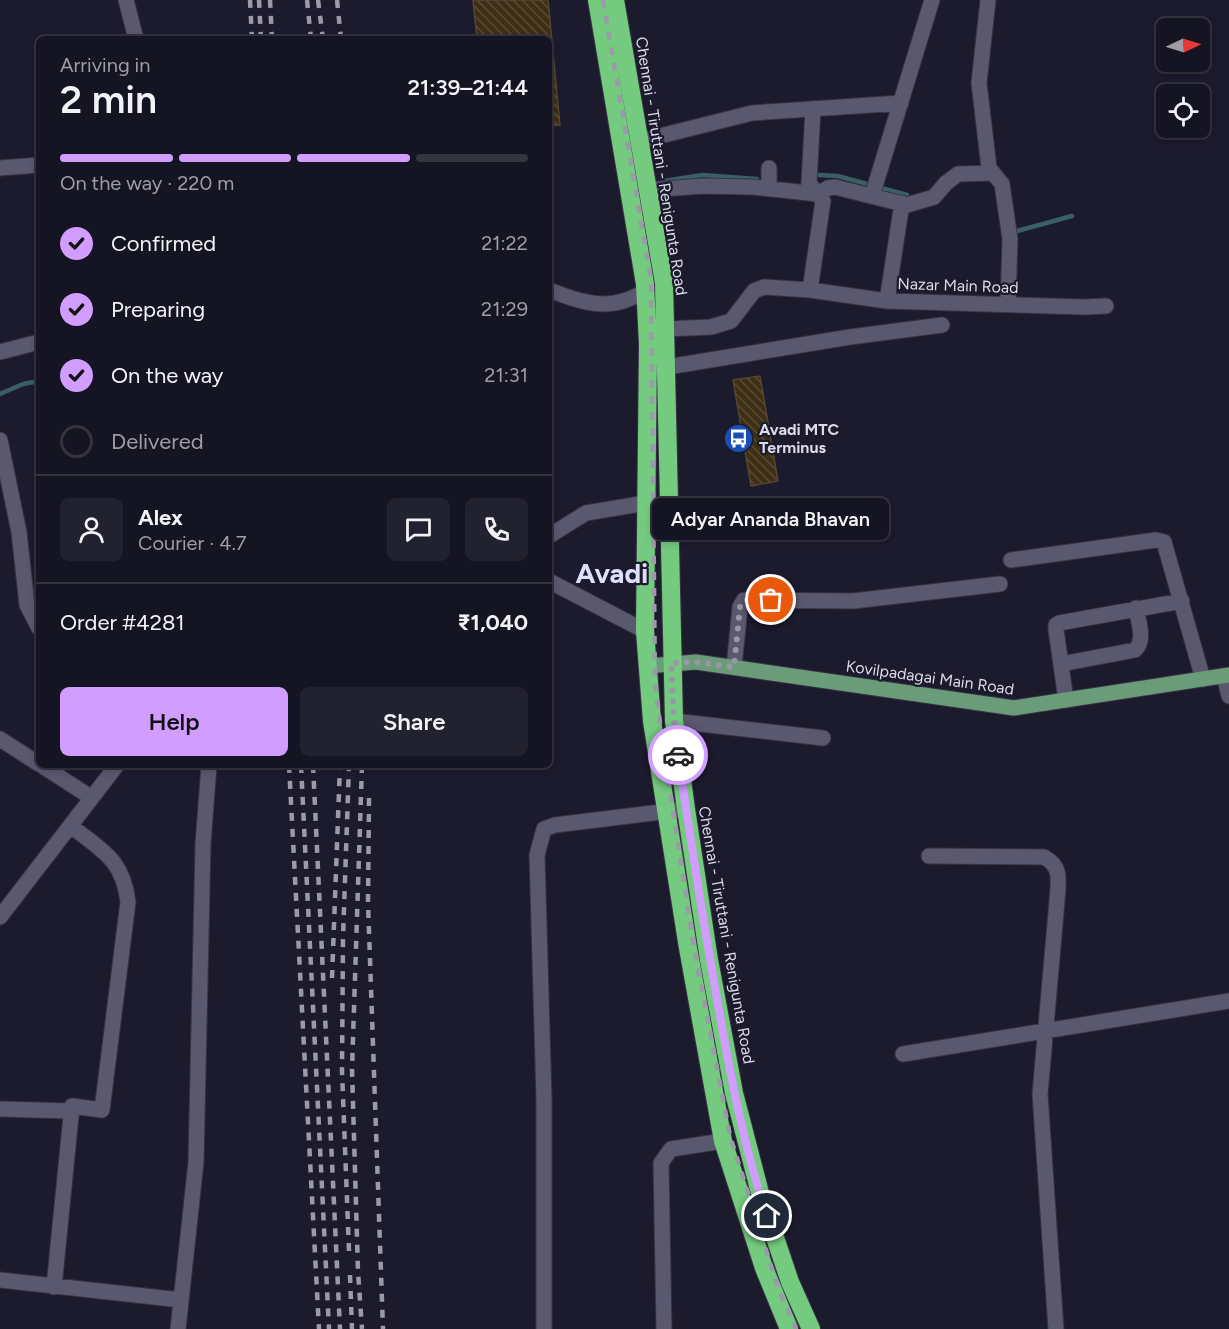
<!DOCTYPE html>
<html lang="en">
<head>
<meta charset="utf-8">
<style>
  body { margin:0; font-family:Figtree,sans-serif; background:#22212f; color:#f1f3f6; height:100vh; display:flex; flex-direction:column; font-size:22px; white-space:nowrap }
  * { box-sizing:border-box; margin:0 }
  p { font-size:20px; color:#9d9ea5 }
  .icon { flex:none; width:33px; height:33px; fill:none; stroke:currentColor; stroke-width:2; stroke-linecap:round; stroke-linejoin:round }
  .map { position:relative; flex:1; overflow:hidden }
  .side { position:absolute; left:36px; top:36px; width:516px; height:732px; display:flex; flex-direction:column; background:#151422; border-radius:9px; box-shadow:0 3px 9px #0003,0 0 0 2px #343340 }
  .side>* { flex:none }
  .needle { width:39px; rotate:86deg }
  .controls { position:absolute; left:1156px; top:18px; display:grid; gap:12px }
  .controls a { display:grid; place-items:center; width:54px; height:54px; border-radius:9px; background:#151422; box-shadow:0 3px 9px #0003,0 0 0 2px #343340; font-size:30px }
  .pin { position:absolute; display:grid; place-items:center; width:51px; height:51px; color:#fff; margin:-26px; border:3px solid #fff; border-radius:50%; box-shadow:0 2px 6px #0007 }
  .courier { position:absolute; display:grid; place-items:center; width:60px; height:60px; margin:-30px; border:4px solid #d19dfe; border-radius:50%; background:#fff; color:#222; box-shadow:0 2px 8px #0007 }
  .bubble { position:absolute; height:42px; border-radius:9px; background:#151422; box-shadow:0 3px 9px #0003,0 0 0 2px #343340; font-size:20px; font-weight:600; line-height:42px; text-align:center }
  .headline em { font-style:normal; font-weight:600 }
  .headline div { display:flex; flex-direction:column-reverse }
  .headline { display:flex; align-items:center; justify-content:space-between; height:102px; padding:0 24px }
  h1 { font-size:39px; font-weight:600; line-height:45px }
  .bar { display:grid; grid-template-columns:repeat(4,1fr); gap:9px 6px; align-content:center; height:72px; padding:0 24px }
  .bar i { height:8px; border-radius:4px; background:#343340 }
  .bar .current { background:#d19dfe }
  .bar p { grid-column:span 4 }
  .line { display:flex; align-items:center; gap:15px; padding:0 24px; border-top:2px solid #343340 }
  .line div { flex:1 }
  .round { display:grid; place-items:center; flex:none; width:63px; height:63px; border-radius:9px; background:#22212f }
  ol { padding:0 24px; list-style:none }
  li { display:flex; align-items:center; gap:18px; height:66px }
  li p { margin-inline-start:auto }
  li .icon { padding:6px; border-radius:50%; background:#d19dfe; color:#111; stroke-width:4 }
  li:last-child { color:#9d9ea5 }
  li i { width:33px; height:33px; border:3px solid #343340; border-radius:50% }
  .primary-button { display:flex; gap:12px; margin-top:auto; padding:12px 24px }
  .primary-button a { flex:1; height:69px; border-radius:9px; background:#d19dfe; color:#111; font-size:24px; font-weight:600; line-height:69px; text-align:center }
  .primary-button a+a { background:#22212f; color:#f1f3f6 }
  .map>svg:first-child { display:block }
</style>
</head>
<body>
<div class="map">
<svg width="1229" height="1329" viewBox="0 0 1229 1329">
  <defs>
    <pattern id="building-back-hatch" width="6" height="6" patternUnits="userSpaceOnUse" patternTransform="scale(1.5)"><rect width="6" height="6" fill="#3e2e14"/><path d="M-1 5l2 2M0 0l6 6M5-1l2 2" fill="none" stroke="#594c36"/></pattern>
  </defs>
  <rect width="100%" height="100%" fill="#1c1a2d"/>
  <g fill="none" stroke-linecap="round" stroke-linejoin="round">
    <path stroke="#386065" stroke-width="4.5" d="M818 175 838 176 907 195
      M664 181 702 175 757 179
      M1017 231 1072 216
      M0 394 23 384 39 381"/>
  </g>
  <path fill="url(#building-back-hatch)" stroke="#534632" stroke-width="1.5" d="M473 0H548L560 125 549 126V39H477Z
    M760 376 778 481 751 486 733 380Z"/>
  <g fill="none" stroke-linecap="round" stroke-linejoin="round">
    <defs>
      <path id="minor" d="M126 0 136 39
        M988 0 979 83 989 168 1002 184 1010 239 1008 305
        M813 109 809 183 823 201 810 290 887 301 1085 307 1106 306
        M640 141 752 113 901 103
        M0 168 39 165
        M769 189V168
        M648 190 703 186 753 187 818 194 828 188 835 187 907 205 934 197 946 183 958 174 992 173
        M872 196 932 0
        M549 290C573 299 598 309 623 301 630 299 638 295 645 292
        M887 301 902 203
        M665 329 711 327 731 321 754 291 764 287 810 290
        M0 352 39 342
        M655 369 850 337 942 325
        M0 440 19 532 27 605 39 628
        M549 536 586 513 646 503
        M1011 560 1156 540 1164 542 1203 679
        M549 581 645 631
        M1061 664 1135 650C1146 640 1138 621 1136 608
        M734 667 740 607 744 600 853 601 1000 584
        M1224 676 1229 696
        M1066 700 1056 630V625L1059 623 1182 601
        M674 721 823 738
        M0 739 39 764
        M41 765 92 798
        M929 856 1044 857C1063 867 1058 882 1057 901L1040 1094 1056 1329
        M0 917 117 765
        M903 1054 1229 1001
        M0 1109 72 1111
        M0 1280 181 1300
        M54 1287 72 1106 102 1110 128 902C123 859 102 851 71 826
        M178 1329 196 1162 203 844 209 765
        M544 1329V1099L537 855 544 829 555 825 677 810
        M664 1329 661 1163 671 1149 723 1141"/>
      <path id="major" d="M647 666 696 662 1014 708 1229 675"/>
      <path id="highway" d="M597 0 645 284 648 344 645 631 652 721 688 948 723 1141 764 1268 789 1329
        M615 0 664 283 674 721 686 809 709 960 734 1093 760 1193 790 1282 811 1329"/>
    </defs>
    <use href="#minor" stroke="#363443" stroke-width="17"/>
    <use href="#major" stroke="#363443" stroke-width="17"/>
    <use href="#highway" stroke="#363443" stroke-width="20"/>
    <use href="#minor" stroke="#5a586f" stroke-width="15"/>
    <use href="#major" stroke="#6a9c79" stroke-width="15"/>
    <use href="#highway" stroke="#74ca7f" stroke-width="18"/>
    <path stroke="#9b9aa9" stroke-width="4.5" stroke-dasharray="8 8" stroke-linecap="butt" d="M250 0 252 39
      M259 0 261 39
      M270 0 272 39
      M307 0 311 39
      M318 0 323 39
      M337 0 341 39
      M603 0 651 280 655 685 665 760 694 948 730 1136 778 1288 796 1329
      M289 765 319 1329
      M301 765 329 1329
      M313 765 340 1329
      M362 765 352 1069 358 1272 362 1329
      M369 798 368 903 383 1329
      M332 978 340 765
      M349 1251 342 1071 343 938 349 765
      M350 1275 352 1329"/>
  </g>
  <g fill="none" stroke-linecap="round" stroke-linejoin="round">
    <path stroke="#9897a6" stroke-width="6" stroke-dasharray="0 10.8" d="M678 755 674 721 671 663 696 662 734 667 740 607 744 600H771"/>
    <path stroke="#d19dfe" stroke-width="8" d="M678 755C691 842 704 929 720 1016 732 1083 745 1151 767 1216"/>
  </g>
  <defs>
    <symbol id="bus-disc" viewBox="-11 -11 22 22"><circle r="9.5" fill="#1a4fb4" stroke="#1c1a2d"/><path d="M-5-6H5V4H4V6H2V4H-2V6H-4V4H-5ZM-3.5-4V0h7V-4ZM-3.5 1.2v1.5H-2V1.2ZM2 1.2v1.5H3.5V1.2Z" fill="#fff"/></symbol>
  </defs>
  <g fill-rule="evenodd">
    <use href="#bus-disc" x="722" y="422" width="33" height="33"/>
  </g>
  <g text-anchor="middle" stroke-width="4.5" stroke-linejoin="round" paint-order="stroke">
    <g font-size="16" fill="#dbdae7" stroke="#1c1a2d">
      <text transform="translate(662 166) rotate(81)" y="6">Chennai - Tiruttani - Renigunta Road</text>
      <text transform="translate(958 285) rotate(2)" y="6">Nazar Main Road</text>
      <text transform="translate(930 677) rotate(8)" y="6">Kovilpadagai Main Road</text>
      <text transform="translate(727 935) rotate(80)" y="6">Chennai - Tiruttani - Renigunta Road</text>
    </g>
    <g font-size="16" font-weight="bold" fill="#dbdae7" stroke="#1c1a2d" text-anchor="start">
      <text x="759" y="435">Avadi MTC<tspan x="759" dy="18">Terminus</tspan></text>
    </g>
    <g font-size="28" font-weight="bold" fill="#e0dff9" stroke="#1c1a2d">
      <text x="612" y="583">Avadi</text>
    </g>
  </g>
</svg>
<div class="controls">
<a><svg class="needle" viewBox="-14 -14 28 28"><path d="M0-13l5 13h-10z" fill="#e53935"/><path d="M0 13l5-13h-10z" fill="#9d9ea5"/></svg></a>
<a><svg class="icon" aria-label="locate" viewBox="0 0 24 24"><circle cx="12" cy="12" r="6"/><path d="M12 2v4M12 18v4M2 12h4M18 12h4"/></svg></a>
</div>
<div class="pin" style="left:771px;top:600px;background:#ea580c"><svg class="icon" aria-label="bag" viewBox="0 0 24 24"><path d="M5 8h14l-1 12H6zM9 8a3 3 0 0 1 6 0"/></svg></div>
<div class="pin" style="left:767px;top:1216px;background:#1f2937"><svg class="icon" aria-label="home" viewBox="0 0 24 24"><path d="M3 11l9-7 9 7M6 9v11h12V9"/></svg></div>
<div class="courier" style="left:678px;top:755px"><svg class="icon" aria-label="car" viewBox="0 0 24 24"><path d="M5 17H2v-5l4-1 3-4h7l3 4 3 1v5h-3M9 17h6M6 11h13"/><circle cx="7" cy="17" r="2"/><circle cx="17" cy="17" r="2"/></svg></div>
<div class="bubble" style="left:652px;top:498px;width:237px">Adyar Ananda Bhavan</div>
<section class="side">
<div class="headline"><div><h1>2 min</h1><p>Arriving in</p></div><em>21:39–21:44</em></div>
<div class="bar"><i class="current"></i><i class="current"></i><i class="current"></i><i></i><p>On the way · 220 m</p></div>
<ol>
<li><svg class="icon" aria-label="check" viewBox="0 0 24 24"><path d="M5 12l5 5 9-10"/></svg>Confirmed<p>21:22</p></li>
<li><svg class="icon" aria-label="check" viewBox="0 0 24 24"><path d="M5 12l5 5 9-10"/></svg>Preparing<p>21:29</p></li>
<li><svg class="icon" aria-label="check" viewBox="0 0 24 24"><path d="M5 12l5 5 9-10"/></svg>On the way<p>21:31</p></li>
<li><i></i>Delivered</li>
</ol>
<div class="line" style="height:108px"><a class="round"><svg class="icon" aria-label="person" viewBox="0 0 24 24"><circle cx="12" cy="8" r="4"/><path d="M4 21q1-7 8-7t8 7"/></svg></a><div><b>Alex</b><p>Courier · 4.7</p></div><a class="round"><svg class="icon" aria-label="chat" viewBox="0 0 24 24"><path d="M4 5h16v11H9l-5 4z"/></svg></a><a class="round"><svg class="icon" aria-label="phone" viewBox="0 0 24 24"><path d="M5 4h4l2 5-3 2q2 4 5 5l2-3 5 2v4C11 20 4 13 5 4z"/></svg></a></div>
<div class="line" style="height:78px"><div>Order #4281</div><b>₹1,040</b></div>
<div class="primary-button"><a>Help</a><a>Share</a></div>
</section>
</div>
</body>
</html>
